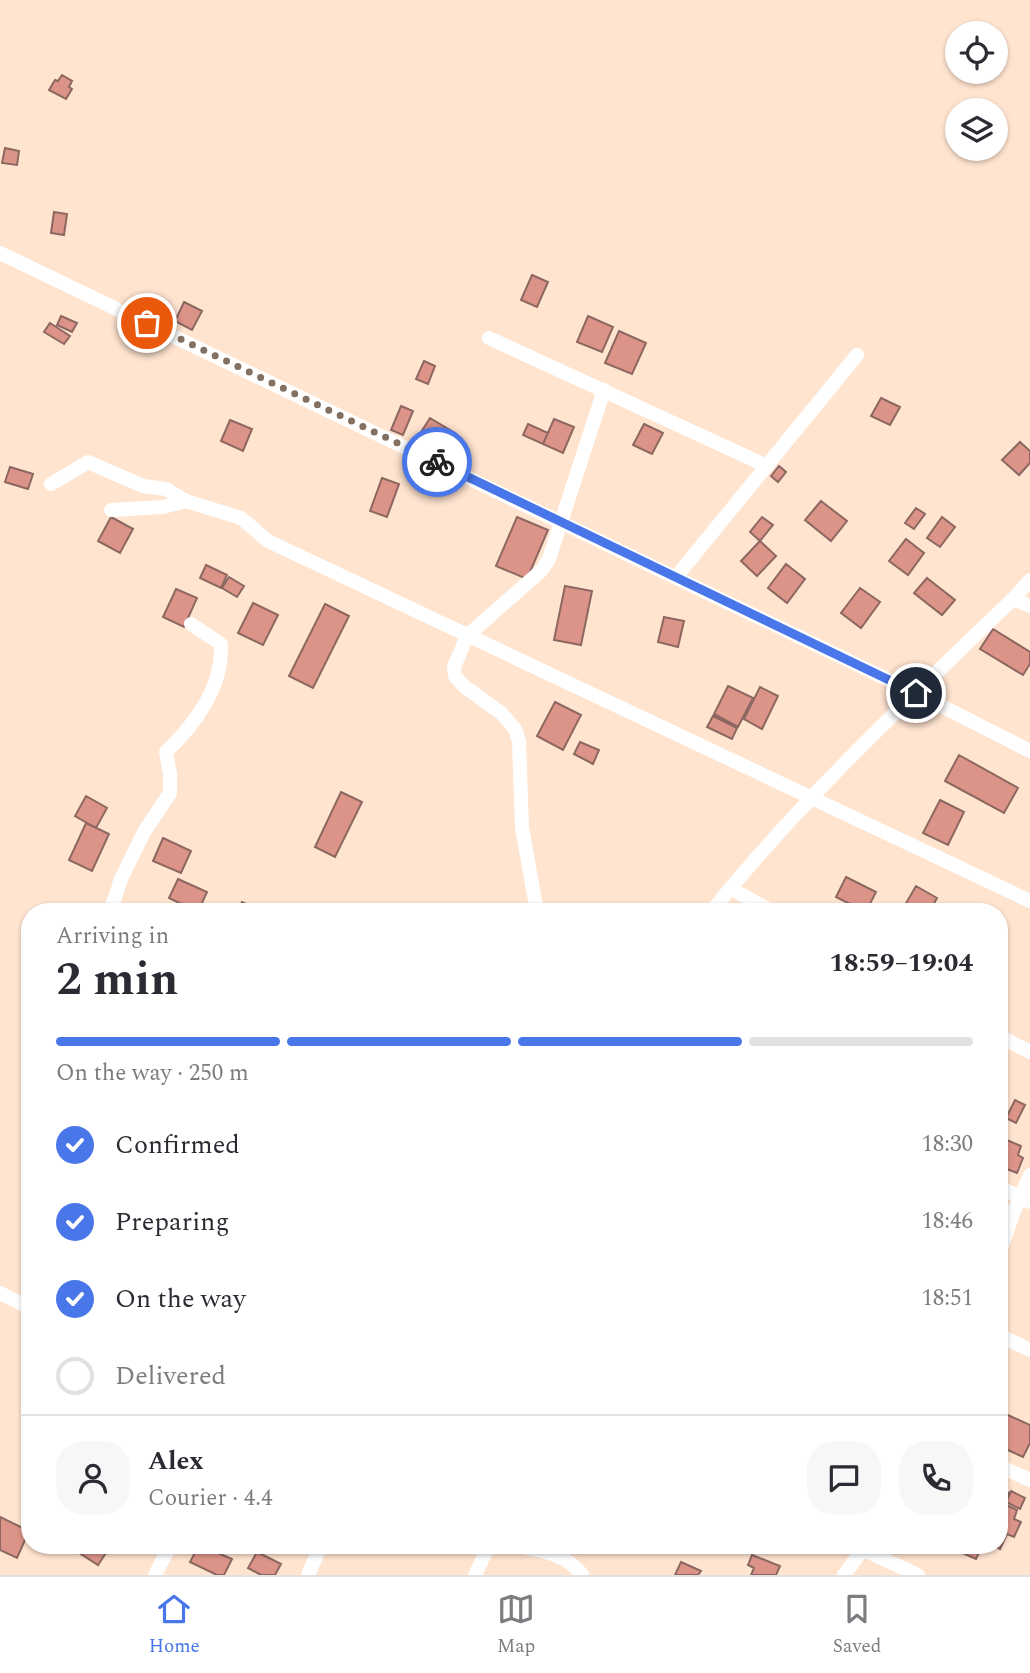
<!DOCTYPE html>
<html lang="en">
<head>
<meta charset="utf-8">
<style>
  body { margin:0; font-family:Spectral,serif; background:#f7f7f7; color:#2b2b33; height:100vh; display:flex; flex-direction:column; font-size:26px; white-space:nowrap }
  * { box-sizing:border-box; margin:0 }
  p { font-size:23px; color:#7c7c81 }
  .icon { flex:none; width:38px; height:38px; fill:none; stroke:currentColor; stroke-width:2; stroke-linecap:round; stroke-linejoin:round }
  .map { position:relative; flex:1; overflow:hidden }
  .sheet { position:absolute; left:21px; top:903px; width:987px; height:651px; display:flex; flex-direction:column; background:#fff; border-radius:28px; box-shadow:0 2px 5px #0004 }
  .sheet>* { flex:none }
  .fabs { position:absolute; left:945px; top:21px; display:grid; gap:14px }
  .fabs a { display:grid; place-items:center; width:63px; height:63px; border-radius:50%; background:#fff; box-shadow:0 2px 5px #0004; font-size:35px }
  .pin { position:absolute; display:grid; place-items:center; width:60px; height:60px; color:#fff; margin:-30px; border:4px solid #fff; border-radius:50%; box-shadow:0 2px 7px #0007 }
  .courier { position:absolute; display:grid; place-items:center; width:70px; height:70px; margin:-35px; border:5px solid #4977e9; border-radius:50%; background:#fff; color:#222; box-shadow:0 2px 9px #0007 }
  .overview em { font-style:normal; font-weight:700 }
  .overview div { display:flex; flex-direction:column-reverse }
  .overview { display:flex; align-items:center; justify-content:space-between; height:119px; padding:0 35px }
  h1 { font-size:46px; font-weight:700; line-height:52px }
  .bar { display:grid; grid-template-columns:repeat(4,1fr); gap:10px 7px; align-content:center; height:84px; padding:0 35px }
  .bar i { height:9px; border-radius:5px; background:#e1e1e2 }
  .bar .selected { background:#4977e9 }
  .bar p { grid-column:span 4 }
  .line { display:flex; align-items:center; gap:18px; padding:0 35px; border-top:2px solid #e1e1e2 }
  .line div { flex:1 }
  .round { display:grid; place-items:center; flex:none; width:74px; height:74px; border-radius:28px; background:#f7f7f7 }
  ol { padding:0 35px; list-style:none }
  li { display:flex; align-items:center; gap:21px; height:77px }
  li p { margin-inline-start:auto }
  li .icon { padding:7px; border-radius:50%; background:#4977e9; color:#fff; stroke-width:4 }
  li:last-child { color:#7c7c81 }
  li i { width:38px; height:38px; border:4px solid #e1e1e2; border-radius:50% }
  .tabs { display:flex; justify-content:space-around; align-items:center; height:98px; border-top:2px solid #e1e1e2; background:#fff; font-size:19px; color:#7c7c81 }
  .tabs a { display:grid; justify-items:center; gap:4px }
  .tabs .selected { color:#4977e9 }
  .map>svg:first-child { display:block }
</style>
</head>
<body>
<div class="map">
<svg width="1030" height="1575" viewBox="0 0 1030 1575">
  <rect width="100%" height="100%" fill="#ffe4d0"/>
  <path fill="#dd9488" stroke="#8d6761" stroke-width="2" d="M62 75 72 81 69 87 72 89 66 99 49 90 55 80 58 81Z
    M5 148 19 151 17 165 2 163Z
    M54 212 67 214 64 235 51 233Z
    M532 275 548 282 537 307 521 300Z
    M184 302 202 311 192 330 175 321Z
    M61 316 77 323 72 332 57 325Z
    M588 316 613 327 602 352 577 342Z
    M50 323 70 336 64 344 44 332Z
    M619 331 646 343 632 374 605 363Z
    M424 361 435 366 428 384 416 379Z
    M881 398 900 407 890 425 871 416Z
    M401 406 413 411 403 435 391 430Z
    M430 418 455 433 441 455 416 440Z
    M554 419 574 427 563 453 543 444Z
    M230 420 252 429 243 451 221 441Z
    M528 424 548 433 543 444 523 435Z
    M644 424 663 433 652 454 633 445Z
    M1020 442 1030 451V463L1019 475 1002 460Z
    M779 466 786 472 778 482 771 476Z
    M10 467 33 474 28 489 5 482Z
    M382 478 399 484 387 517 370 511Z
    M821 501 847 521 831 541 805 520Z
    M916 508 925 514 914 529 905 523Z
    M111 517 133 529 120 553 98 541Z
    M517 517 548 530 527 579 496 566Z
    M762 517 773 525 760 541 750 532Z
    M942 517 955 527 940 547 927 538Z
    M906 539 924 553 908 575 889 561Z
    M760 541 776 556 757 576 741 561Z
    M786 564 805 579 787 603 768 588Z
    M206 565 227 575 221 588 200 578Z
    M229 577 244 586 237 597 222 588Z
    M927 578 955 600 942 615 914 593Z
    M565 586 592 591 581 645 554 640Z
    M860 588 880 602 861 628 841 613Z
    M176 589 197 598 184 627 163 617Z
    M253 603 278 615 263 645 238 633Z
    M325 604 349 616 313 688 289 676Z
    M664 617 684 621 678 647 658 642Z
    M993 629 1030 652V664L1023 675 980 649Z
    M728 686 753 698 738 727 714 714Z
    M760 687 778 696 762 729 744 719Z
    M555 702 581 715 563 750 537 736Z
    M713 716 737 728 732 739 707 727Z
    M580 742 599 750 593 764 574 754Z
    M959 755 1018 788 1004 813 945 781Z
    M341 792 362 802 335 857 315 847Z
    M86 796 107 808 96 828 75 816Z
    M940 800 964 812 948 845 923 833Z
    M86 823 109 834 92 871 69 860Z
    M163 838 191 851 181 873 153 861Z
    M846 877 876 892 866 912 836 897Z
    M178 879 207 892 198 912 169 898Z
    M916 886 937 898 929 912 902 910Z
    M242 902 263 912H237Z
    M1015 1100 1025 1105 1016 1123 1006 1118Z
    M1000 1137 1021 1146 1018 1155 1023 1158 1017 1173 999 1166Z
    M999 1411 1030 1425V1443L1023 1457 999 1446Z
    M999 1488 1009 1493 999 1510Z
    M1011 1491 1025 1498 1020 1509 1006 1502Z
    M1006 1505 1017 1510 1014 1519 1021 1522 1014 1537 1007 1534 1000 1549 993 1545H999V1520Z
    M0 1517 29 1531 17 1558 0 1550Z
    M67 1545H111L98 1565Z
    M199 1545 232 1559 224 1575H217L190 1562Z
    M963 1545H983L976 1559 960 1552Z
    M257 1552 281 1564 275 1575H261L248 1568Z
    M752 1555 780 1566 776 1575H751L754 1568 748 1565Z
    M681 1562 701 1571 698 1575H675Z"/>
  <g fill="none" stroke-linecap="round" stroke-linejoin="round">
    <path stroke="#fff" stroke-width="14" d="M0 253 916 693 1030 751
      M489 338 767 466
      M51 484 88 462 143 486 166 489 186 501
      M111 510 163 507 186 501 241 518 268 541 1030 901
      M676 577 857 355
      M1013 599 1030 580
      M730 888 773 912
      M115 912 111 910 121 879 144 832 170 793V774L166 752C196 723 223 687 221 644L191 624
      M537 912 522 827 519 741 515 729 501 713 464 686 455 676 454 667 467 636 542 570 549 559 604 390
      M711 912C802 799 909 699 1013 599L1030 606
      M999 1036 1030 1052
      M999 1187 1030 1202
      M999 1254 1014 1211 1030 1175
      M0 1293 30 1308
      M999 1335 1030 1350
      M999 1466 1030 1480
      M510 1545C535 1549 567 1553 582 1575
      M853 1545 918 1575
      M155 1575 170 1545
      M308 1575 321 1545
      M475 1575 489 1545
      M844 1575 866 1545"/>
  </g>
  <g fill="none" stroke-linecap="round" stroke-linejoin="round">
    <path stroke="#827063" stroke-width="7" stroke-dasharray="0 12.6" d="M147 323 437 462"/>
    <path stroke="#4977e9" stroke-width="9" d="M437 462 916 693"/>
  </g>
</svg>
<div class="fabs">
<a><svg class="icon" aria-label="locate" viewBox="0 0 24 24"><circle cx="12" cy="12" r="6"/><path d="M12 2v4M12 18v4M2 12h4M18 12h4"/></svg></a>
<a><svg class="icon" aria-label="layers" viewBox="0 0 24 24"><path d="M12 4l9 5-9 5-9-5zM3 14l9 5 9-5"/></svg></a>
</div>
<div class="pin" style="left:147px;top:323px;background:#ea580c"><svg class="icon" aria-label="bag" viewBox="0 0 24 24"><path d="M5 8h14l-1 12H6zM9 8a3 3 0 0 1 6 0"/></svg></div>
<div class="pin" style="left:916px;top:693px;background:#1f2937"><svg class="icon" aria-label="home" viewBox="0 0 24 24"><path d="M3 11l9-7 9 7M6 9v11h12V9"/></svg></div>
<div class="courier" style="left:437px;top:462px"><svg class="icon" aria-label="bike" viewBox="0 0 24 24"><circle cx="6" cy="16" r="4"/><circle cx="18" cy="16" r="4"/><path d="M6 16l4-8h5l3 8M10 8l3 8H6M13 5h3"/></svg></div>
<section class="sheet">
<div class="overview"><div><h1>2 min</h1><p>Arriving in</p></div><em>18:59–19:04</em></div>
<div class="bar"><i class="selected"></i><i class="selected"></i><i class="selected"></i><i></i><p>On the way · 250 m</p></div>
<ol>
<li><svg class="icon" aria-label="check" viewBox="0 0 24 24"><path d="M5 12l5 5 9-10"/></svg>Confirmed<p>18:30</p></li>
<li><svg class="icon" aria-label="check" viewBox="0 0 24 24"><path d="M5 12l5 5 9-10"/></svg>Preparing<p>18:46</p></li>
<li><svg class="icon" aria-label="check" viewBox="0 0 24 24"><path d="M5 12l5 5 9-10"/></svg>On the way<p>18:51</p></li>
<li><i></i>Delivered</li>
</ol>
<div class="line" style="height:126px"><a class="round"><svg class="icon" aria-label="person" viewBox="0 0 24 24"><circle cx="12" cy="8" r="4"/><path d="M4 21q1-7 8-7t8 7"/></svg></a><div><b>Alex</b><p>Courier · 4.4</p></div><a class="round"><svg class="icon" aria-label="chat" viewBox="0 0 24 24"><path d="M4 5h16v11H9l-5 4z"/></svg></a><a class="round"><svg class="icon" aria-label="phone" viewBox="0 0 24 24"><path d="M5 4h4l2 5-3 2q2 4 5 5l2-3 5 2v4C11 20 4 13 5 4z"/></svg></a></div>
</section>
</div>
<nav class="tabs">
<a class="selected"><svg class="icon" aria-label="home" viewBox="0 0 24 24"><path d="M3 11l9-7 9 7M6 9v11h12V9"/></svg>Home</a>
<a><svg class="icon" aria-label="map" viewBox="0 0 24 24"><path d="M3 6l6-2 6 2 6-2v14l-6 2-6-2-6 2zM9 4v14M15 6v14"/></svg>Map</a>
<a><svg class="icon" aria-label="saved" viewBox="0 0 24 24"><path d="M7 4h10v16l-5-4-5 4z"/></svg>Saved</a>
</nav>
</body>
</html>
